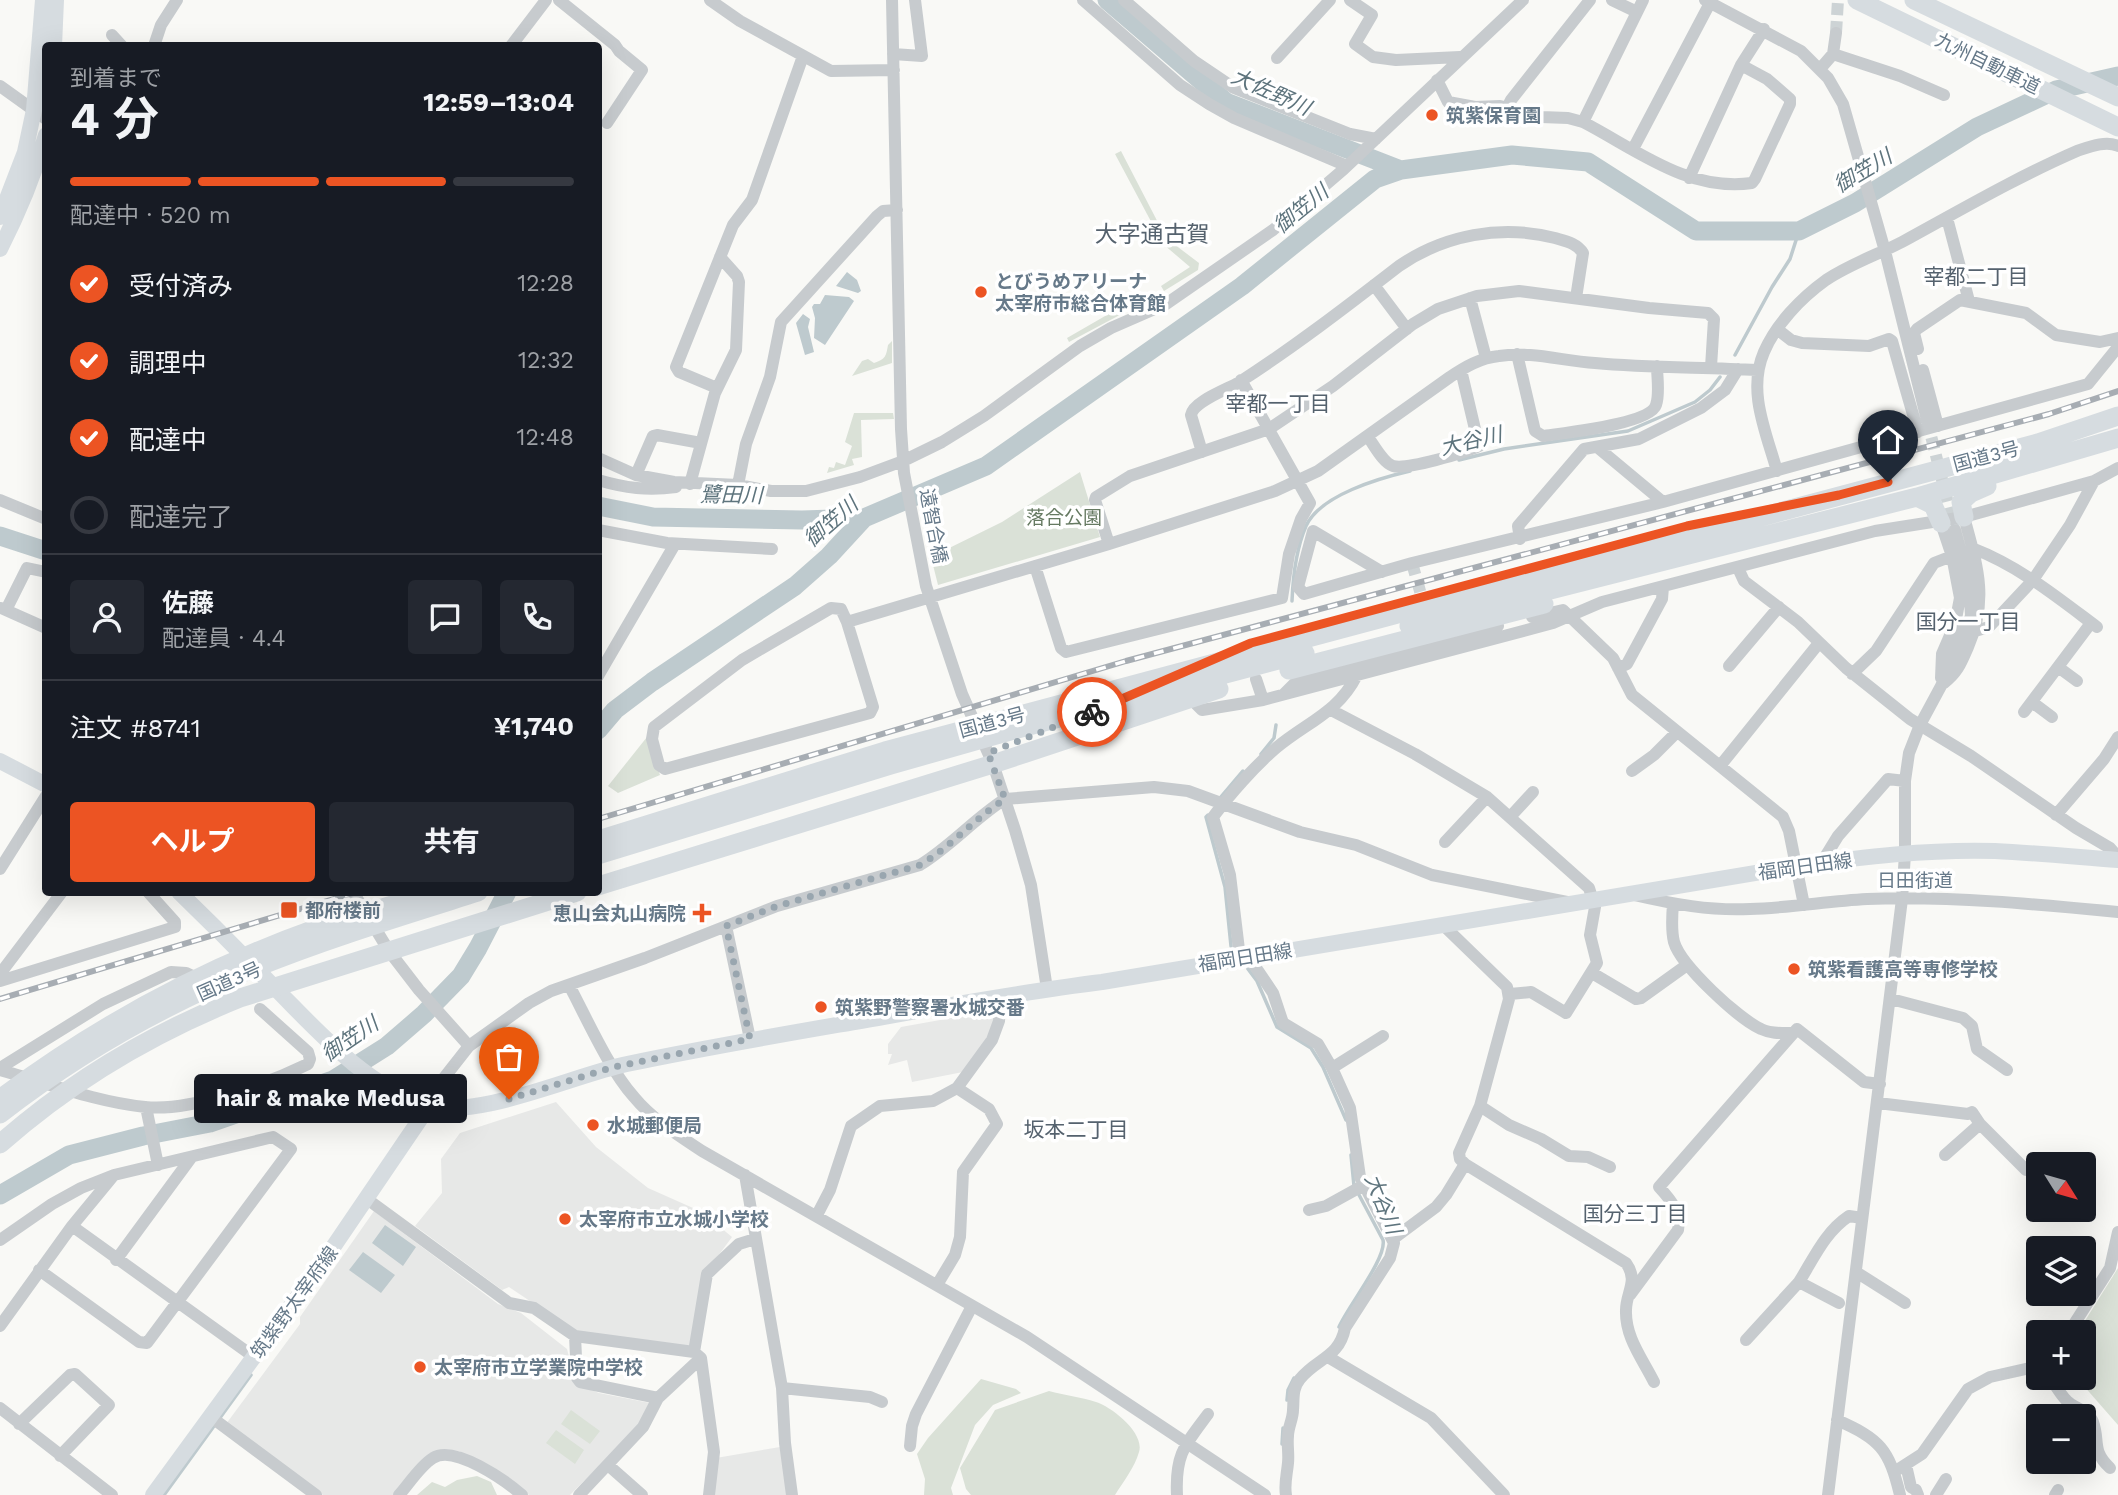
<!DOCTYPE html>
<html lang="ja">
<head>
<meta charset="utf-8">
<style>
  body { margin:0; font-family:"Work Sans","Noto Sans JP",sans-serif; background:#242831; color:#f1f3f6; height:100vh; display:flex; flex-direction:column; font-size:26px; white-space:nowrap }
  * { box-sizing:border-box; margin:0 }
  p { font-size:23px; color:#9ea1a6 }
  .icon { flex:none; width:38px; height:38px; fill:none; stroke:currentColor; stroke-width:2; stroke-linecap:round; stroke-linejoin:round }
  .map { position:relative; flex:1; overflow:hidden }
  .panel { position:absolute; left:42px; top:42px; width:560px; height:854px; display:flex; flex-direction:column; background:#171b24; border-radius:7px; box-shadow:0 7px 28px #0002 }
  .panel>* { flex:none }
  .needle { width:46px; rotate:127deg }
  .controls { position:absolute; left:2026px; top:1152px; display:grid; gap:14px }
  .controls a { display:grid; place-items:center; width:70px; height:70px; border-radius:7px; background:#171b24; box-shadow:0 7px 28px #0002; font-size:35px }
  .pin { position:absolute; display:grid; place-items:center; width:60px; height:60px; color:#fff; margin:-72px -30px; border-radius:50% 50% 50% 0; rotate:-45deg; box-shadow:0 0 7px #0007 }
  .pin .icon { rotate:45deg }
  .courier { position:absolute; display:grid; place-items:center; width:70px; height:70px; margin:-35px; border:5px solid #ec5423; border-radius:50%; background:#fff; color:#222; box-shadow:0 2px 9px #0007 }
  .bubble { position:absolute; height:49px; border-radius:7px; background:#171b24; box-shadow:0 7px 28px #0002; font-size:23px; font-weight:700; line-height:49px; text-align:center }
  .summary em { font-style:normal; font-weight:700 }
  .summary div { display:flex; flex-direction:column-reverse }
  .summary { display:flex; align-items:center; justify-content:space-between; height:119px; padding:0 28px }
  h1 { font-size:46px; font-weight:700; line-height:52px }
  .bar { display:grid; grid-template-columns:repeat(4,1fr); gap:10px 7px; align-content:center; height:84px; padding:0 28px }
  .bar i { height:9px; border-radius:5px; background:#363941 }
  .bar .current { background:#ec5423 }
  .bar p { grid-column:span 4 }
  .line { display:flex; align-items:center; gap:18px; padding:0 28px; border-top:2px solid #363941 }
  .line div { flex:1 }
  .round { display:grid; place-items:center; flex:none; width:74px; height:74px; border-radius:7px; background:#242831 }
  ol { padding:0 28px; list-style:none }
  li { display:flex; align-items:center; gap:21px; height:77px }
  li p { margin-inline-start:auto }
  li .icon { padding:7px; border-radius:50%; background:#ec5423; color:#fff; stroke-width:4 }
  li:last-child { color:#9ea1a6 }
  li i { width:38px; height:38px; border:4px solid #363941; border-radius:50% }
  .button { display:flex; gap:14px; margin-top:auto; padding:14px 28px }
  .button a { flex:1; height:80px; border-radius:7px; background:#ec5423; color:#fff; font-size:28px; font-weight:700; line-height:80px; text-align:center }
  .button a+a { background:#242831; color:#f1f3f6 }
  .map>svg:first-child { display:block }
</style>
</head>
<body>
<div class="map">
<svg width="2118" height="1495" viewBox="0 0 2118 1495">
  <rect width="100%" height="100%" fill="#f9f9f6"/>
  <path fill="#e7e8e7" d="M996 1010 989 1038 963 1072 912 1082 907 1060 888 1065 892 1054H888V1044L901 1027Z
    M556 1102 596 1147 648 1188 702 1212 732 1237 704 1275 690 1348 576 1332 509 1287 502 1290 415 1226 442 1193 441 1159 460 1133Z
    M374 1211 498 1304 521 1313 567 1349 576 1384 599 1393 650 1403 641 1423 570 1495H529L497 1472 459 1451 440 1450 429 1456 393 1495H323L226 1424 300 1324V1317Z
    M780 1447 787 1495H712L716 1458Z"/>
  <path fill="#dae1d7" d="M1121 151 1166 238 1199 263 1198 270 1164 291 1161 286 1190 267 1163 244 1115 154Z
    M1145 293 1148 300 1069 342 1067 338Z
    M892 341V363L852 376 862 361 868 359 874 363C886 359 886 356 888 345Z
    M854 413H893L894 419 861 420 862 457 852 459 854 465 827 473 829 467 834 468 836 462 845 465 852 446 845 442Z
    M1080 472 1100 537 938 585 931 557 1002 522Z
    M647 737 660 775 618 793 608 786Z
    M2118 1268V1425L2076 1377H2084V1332H2078Z
    M981 1379 1016 1389 1021 1393 993 1405 975 1425 951 1488 953 1495H924L925 1479 917 1454 928 1438Z
    M1049 1391C1064 1395 1081 1397 1096 1402 1112 1407 1145 1433 1139 1452 1135 1467 1123 1482 1115 1495H971L966 1489 960 1468 995 1410Z
    M571 1410 600 1431 590 1444 561 1424Z
    M556 1430 584 1450 575 1464 546 1443Z
    M477 1476 491 1482 497 1495H417L432 1482 445 1487 457 1480Z"/>
  <path fill="#becace" d="M847 272 857 280 861 291 858 293 836 286Z
    M825 295 849 297 854 301 825 345 814 338 815 318 812 307 814 304H820Z
    M803 314 810 319 808 327 814 352 805 355 796 323Z
    M385 1225 416 1247 403 1266 372 1243Z
    M363 1252 395 1275 381 1293 349 1270Z"/>
  <g fill="none" stroke-linecap="round" stroke-linejoin="round">
    <path stroke="#becace" stroke-width="3.5" d="M1735 355 1772 287 1790 259 1799 231
      M1459 460 1504 449 1628 431 1695 402 1710 390 1720 377
      M1292 601C1293 576 1296 549 1306 526 1320 495 1380 478 1410 471
      M1261 754 1274 738 1276 725
      M1221 797 1243 771
      M1208 815 1206 817 1225 887 1231 946
      M1248 969 1257 981 1277 1027 1311 1048 1323 1067 1346 1120
      M1351 1155 1354 1186
      M1339 1327C1348 1306 1387 1258 1383 1240L1358 1193
      M1287 1400 1288 1390 1294 1378
      M1282 1444 1283 1428
      M164 1495 251 1375"/>
    <path stroke="#becace" stroke-width="19" d="M1107 0 1226 102 1401 170
      M598 506 653 517 802 520 864 518
      M0 536 46 551
      M598 730 615 710 652 682 795 586 829 556 864 518 986 466 1242 286 1375 179 1401 170 1512 155 1588 162 1696 231H1799L1855 203 1977 127 2056 90 2118 76
      M0 1195 69 1155 143 1136 210 1123 333 1080 387 1046 424 1014 461 976 478 948 507 892"/>
    <path stroke="#cdd3d5" stroke-width="12" stroke-dasharray="12 6" stroke-linecap="butt" d="M1836 33 1838 0
      M1927 420 1954 527
      M1412 563 1426 612"/>
    <path stroke="#c7cbce" stroke-width="12" d="M559 0 615 45 619 51 642 70 607 123
      M710 0 740 21 831 71 894 70
      M892 0 901 429 904 473 926 586 962 694 993 764 1015 830 1031 885 1047 989
      M1083 0 1180 85 1209 104 1234 118 1347 166
      M1124 0 1194 61 1234 88 1350 134 1376 139
      M1350 0 1372 15 1355 44 1373 57 1396 60 1460 57
      M1612 0 1637 12
      M1705 0 1801 51 1828 78 1843 104 1885 251 1927 420
      M112 35 122 46
      M154 46 161 25 177 0
      M511 46 546 0
      M893 54 922 56 915 0
      M1833 54 1900 76 1944 95
      M1277 58 1330 0
      M1820 69 1833 54 1836 33
      M1437 80 1448 102 1475 107 1500 106 1541 117 1568 118 1583 122C1637 150 1688 192 1752 183L1755 179 1790 104V99L1767 79 1741 65
      M0 86 46 119
      M1507 108 1511 100 1590 0
      M1583 122 1643 0
      M1633 149 1710 3
      M1689 178 1741 65 1764 29
      M1947 218 1969 301
      M1374 285 1407 329
      M1470 298 1486 358
      M1777 329 1791 340 1802 343 1869 346 1889 339 1892 341 1918 432
      M1918 349 1914 333 1917 329 1960 300 2026 313 2056 335 2100 342 2118 338
      M1517 354 1535 431 1543 436C1563 433 1650 424 1656 405 1660 394 1657 377 1657 366
      M1923 370 1938 426
      M717 388 679 372 676 367 733 225 752 200 803 56
      M1368 437C1374 445 1383 463 1393 466 1406 470 1465 453 1479 446L1461 370
      M1597 447 1663 502
      M1202 452 1191 415C1193 402 1225 390 1238 383 1294 347 1346 307 1399 266 1444 235 1501 224 1555 238 1565 241 1577 243 1583 253L1576 298
      M598 458 636 475 674 482 738 485 771 491H806L860 477 903 461 942 442 984 416 1080 346 1111 328 1166 304 1273 230 1344 169 1523 0
      M1777 471C1766 432 1747 391 1764 352 1776 324 1801 298 1826 280 1850 264 1877 255 1902 242 1959 211 2017 177 2077 151 2089 147 2106 140 2118 146
      M636 475 653 436 657 435 701 443
      M598 480C625 488 648 491 676 487
      M690 484 715 393 736 350 739 282 737 276 720 257
      M738 485 746 444 770 377 781 322 877 216 883 211 897 210
      M0 500 46 519
      M598 530 667 543 772 549
      M1520 539 1518 526 1584 449 1639 439 1701 408 1725 390 1738 369
      M1109 544 1095 500 1096 497 1130 476 1269 429 1333 386 1413 324 1438 309 1477 296 1519 291 1649 308 1708 313 1714 319 1711 367
      M1972 548C2019 566 2057 597 2097 627
      M1035 566 1061 648 1066 652 1282 598 1289 554 1301 519 1310 503 1241 380
      M1738 568 1744 581 1798 622 1846 668 1910 719 1971 756 2076 828 2110 848 2118 857
      M1382 572 1313 531 1298 587 1304 594 1412 563 1663 502 2088 384 2118 347
      M1 608 46 628
      M6 610 27 568 46 572
      M1532 617 1563 610 1613 658 1632 695 1783 817 1789 831 1804 905
      M847 622 841 609 831 608 742 660 654 727 652 739 659 765 665 769 870 713 873 707 847 622 1109 544 1275 491 1318 471 1450 377C1465 367 1480 358 1499 356 1532 351 1562 361 1595 363 1649 368 1703 367 1757 370
      M1975 631 1989 627 2033 580 2070 525 2094 481
      M1729 666 1779 607
      M2058 667 2077 681
      M1618 668 1627 664 1662 599 1663 587
      M1852 674 1876 651 1934 563 1952 556
      M598 676 675 544
      M1941 678 1942 654 1955 624 1960 598 1952 556 1941 523
      M1256 679 1263 700
      M1944 683C1958 672 1961 663 1968 647 1989 599 1977 565 1964 517
      M1284 694 1299 679 1498 626
      M1190 698 1202 710 1263 700 1553 623 1602 602 1875 531 1964 517 2094 481 2118 468
      M2032 702 2052 717
      M1331 710 1415 754 1487 797 1589 888 1595 907 1590 935 1597 963 1566 1013 1531 992 1510 994
      M2024 712 2091 623
      M1720 766 1819 643
      M1632 771 1654 755 1677 732
      M2056 815 2104 759 2118 737
      M1510 817 1533 792
      M1445 842 1487 797
      M1822 862 1838 836 1888 779 1905 781
      M0 869 46 796
      M353 892 389 951 419 990 469 1046
      M1634 895C1673 904 1710 911 1750 909 1790 908 1828 901 1867 899 1951 896 2035 904 2118 912
      M1673 904C1672 916 1671 930 1674 942 1681 966 1739 1019 1761 1029 1771 1034 1783 1033 1793 1033
      M726 926 750 1039
      M1248 956 1273 993 1283 1023 1318 1044 1332 1068 1350 1108 1360 1177 1394 1243 1390 1258 1345 1328C1339 1358 1317 1358 1300 1379 1292 1389 1294 1398 1293 1410 1293 1419 1288 1427 1288 1436 1287 1445 1289 1454 1288 1463 1287 1474 1284 1484 1286 1495
      M1240 958 1230 875 1213 817C1230 794 1255 766 1276 748 1307 722 1338 713 1357 675
      M1592 973 1636 999 1641 998 1687 965
      M0 974 62 892
      M0 981 175 927V922L148 892
      M569 985C587 1019 609 1069 634 1097 652 1119 678 1135 702 1151L1027 1337 1265 1495
      M1891 999 1963 1018 1972 1026 1977 1049 2007 1070
      M0 1068 103 1004 171 972 186 973 228 993
      M1332 1068 1383 1036
      M0 1070C47 1083 96 1102 145 1107 190 1112 267 1084 308 1064L310 1059 308 1052 260 1009
      M1878 1103 1968 1114 1972 1112 1980 1124 2026 1170
      M429 1106 436 1088 469 1046 529 1003 551 991 645 958 777 906 920 865C951 846 975 818 1005 799L1154 787 1188 791 1300 832 1356 845 1432 875 1567 902
      M1480 1106 1509 1125 1541 1139 1569 1156 1588 1157 1610 1167
      M146 1107 158 1165
      M1945 1155 1980 1124
      M1465 1164 1626 1263C1639 1281 1626 1292 1626 1310 1625 1337 1642 1358 1654 1382
      M745 1175 782 1388 785 1443 792 1495
      M367 1199 509 1303 534 1308 575 1336 694 1352
      M1309 1210 1326 1206 1364 1185
      M817 1215 830 1190 851 1126 880 1106 933 1101 957 1088 992 1040 999 1021 1001 996
      M72 1226 254 1357
      M1393 1239 1436 1207 1446 1195 1465 1164 1460 1159 1459 1153 1480 1106 1509 999 1507 987 1443 925
      M0 1240 52 1204 81 1188 114 1175 273 1137 291 1149 147 1343 139 1342 39 1270
      M116 1260 191 1158
      M1856 1272 1905 1303
      M1799 1282C1814 1258 1825 1232 1849 1216L1862 1218
      M937 1285 955 1255 960 1237 963 1172 997 1124 989 1109 957 1088
      M1630 1295 1678 1230C1681 1212 1671 1200 1659 1187L1797 1029 1864 1082 1880 1084
      M0 1326 72 1226 114 1175
      M2069 1332 2110 1268 2118 1232
      M575 1336 577 1378 580 1382 658 1398
      M1746 1340 1799 1282 1839 1303
      M1328 1357 1431 1418 1504 1495
      M2050 1377C2055 1385 2060 1394 2067 1401 2074 1408 2089 1411 2093 1422 2100 1442 2091 1450 2110 1468
      M782 1388 870 1397 882 1402
      M0 1408 112 1495
      M211 1417 316 1495
      M1837 1420C1880 1439 1889 1449 1900 1495
      M19 1424 70 1375 75 1374 109 1405 60 1456
      M910 1446 912 1426 916 1414 972 1306
      M608 1465 642 1495
      M1906 1465 1911 1487 1916 1490 1918 1495
      M1894 1472 1922 1454 1968 1389 1990 1377 2039 1366
      M399 1495C409 1484 420 1466 433 1458 454 1444 506 1481 522 1495
      M579 1495 643 1427 658 1398 701 1358
      M709 1495 714 1452 701 1358 694 1352 707 1274 739 1244 755 1239
      M1177 1495C1175 1454 1185 1445 1208 1414
      M1828 1495 1902 899 1905 854V781L1909 753 1920 725 1941 686 1971 616 1969 581 1955 530
      M1936 1495 1946 1479
      M2055 1495 2058 1490"/>
    <path stroke="#d6dce0" stroke-width="16" d="M54 46 56 0
      M0 217 25 152 34 110 43 0
      M0 249C19 212 34 175 46 135
      M0 761 46 785
      M179 892C211 923 242 954 273 986 317 1030 365 1086 427 1105 478 1120 574 1075 627 1064 712 1046 797 1032 883 1017 956 1004 1029 991 1102 982L1797 866C1862 857 1929 849 1995 851 2036 853 2077 857 2118 860
      M153 1495 321 1265 429 1106"/>
    <path stroke="#d6dce0" stroke-width="19" d="M1857 0 2118 127
      M1914 0 2118 97
      M1917 497 1933 505 1941 523
      M1964 517 1961 502 1971 493 1987 486
      M1409 626 1917 497 2118 438
      M1289 670 1544 604
      M598 840 885 751 2038 443 2118 416
      M598 855 891 765 1010 731 1305 653
      M598 886 993 764 1219 689
      M1 1098C96 1027 203 969 315 929 354 916 394 905 433 892
      M0 1114C76 1055 164 1005 252 969 326 939 402 916 478 892
      M0 1144C71 1081 153 1033 240 998L577 892"/>
    <defs>
      <path id="rail" d="M598 819 1126 661 2049 414 2118 391
        M0 999 357 892"/>
    </defs>
    <use href="#rail" stroke="#a7adb3" stroke-width="6"/>
    <use href="#rail" stroke="#fff" stroke-width="3.5" stroke-dasharray="10" stroke-linecap="butt"/>
  </g>
  <g fill="none" stroke-linecap="round" stroke-linejoin="round">
    <path stroke="#99a6af" stroke-width="7" stroke-dasharray="0 12.6" d="M509 1099 614 1067 750 1039 726 926 777 906 920 865C952 846 975 818 1005 799L988 753 1092 712"/>
    <path stroke="#ec5423" stroke-width="9" d="M1092 712 1251 643 1687 526 1839 495 1888 482"/>
  </g>
  <g fill="#ec5423" stroke="#fff" stroke-width="2.5">
    <circle cx="1432" cy="115" r="7"/>
    <circle cx="981" cy="292" r="7"/>
    <rect x="280" y="901" width="18" height="18" rx="3.5"/>
    <path d="M698.5 902.5h7v7h7v7h-7v7h-7v-7h-7v-7h7z"/>
    <circle cx="1794" cy="969" r="7"/>
    <circle cx="821" cy="1007" r="7"/>
    <circle cx="593" cy="1125" r="7"/>
    <circle cx="565" cy="1219" r="7"/>
    <circle cx="420" cy="1367" r="7"/>
  </g>
  <g text-anchor="middle" stroke-width="7" stroke-linejoin="round" paint-order="stroke">
    <g font-size="19" fill="#667989" stroke="#fff">
      <text transform="translate(1988 63) rotate(26)" y="7">九州自動車道</text>
      <text transform="translate(1986 456) rotate(-15)" y="7">国道3号</text>
      <text transform="translate(934 526) rotate(79)" y="7">遠智合橋</text>
      <text transform="translate(992 722) rotate(-15)" y="7">国道3号</text>
      <text transform="translate(1805 866) rotate(-8)" y="7">福岡日田線</text>
      <text x="1915" y="887">日田街道</text>
      <text transform="translate(1245 957) rotate(-9)" y="7">福岡日田線</text>
      <text transform="translate(229 981) rotate(-24)" y="7">国道3号</text>
      <text transform="translate(294 1302) rotate(-54)" y="7">筑紫野太宰府線</text>
    </g>
    <g font-size="19" font-weight="bold" fill="#667989" stroke="#fff" text-anchor="start">
      <text x="1446" y="122">筑紫保育園</text>
      <text x="995" y="288">とびうめアリーナ<tspan x="995" dy="22">太宰府市総合体育館</tspan></text>
      <text x="305" y="917">都府楼前</text>
      <text x="686" y="920" text-anchor="end">恵山会丸山病院</text>
      <text x="1808" y="976">筑紫看護高等専修学校</text>
      <text x="835" y="1014">筑紫野警察署水城交番</text>
      <text x="607" y="1132">水城郵便局</text>
      <text x="579" y="1226">太宰府市立水城小学校</text>
      <text x="434" y="1374">太宰府市立学業院中学校</text>
    </g>
    <g font-size="19" fill="#667a62" stroke="#fff">
      <text x="1064" y="524">落合公園</text>
    </g>
    <g font-size="21" font-style="italic" fill="#5e747d" stroke="#fff">
      <text transform="translate(1271 92) rotate(24)" y="7">大佐野川</text>
      <text transform="translate(1863 171) rotate(-31)" y="7">御笠川</text>
      <text transform="translate(1301 209) rotate(-39)" y="7">御笠川</text>
      <text transform="translate(1471 441) rotate(-13)" y="7">大谷川</text>
      <text transform="translate(731 495) rotate(1)" y="7">鷺田川</text>
      <text transform="translate(831 522) rotate(-41)" y="7">御笠川</text>
      <text transform="translate(350 1039) rotate(-34)" y="7">御笠川</text>
      <text transform="translate(1383 1204) rotate(68)" y="7">大谷川</text>
    </g>
    <g font-size="21" fill="#55626e" stroke="#fff">
      <text x="1976" y="284">宰都二丁目</text>
      <text x="1278" y="411">宰都一丁目</text>
      <text x="1968" y="629">国分一丁目</text>
      <text x="1076" y="1137">坂本二丁目</text>
      <text x="1635" y="1221">国分三丁目</text>
    </g>
    <g font-size="23" fill="#55626e" stroke="#fff">
      <text x="1152" y="242">大字通古賀</text>
    </g>
  </g>
</svg>
<div class="controls">
<a><svg class="needle" viewBox="-14 -14 28 28"><path d="M0-13l5 13h-10z" fill="#e53935"/><path d="M0 13l5-13h-10z" fill="#9ea1a6"/></svg></a>
<a><svg class="icon" aria-label="layers" viewBox="0 0 24 24"><path d="M12 4l9 5-9 5-9-5zM3 14l9 5 9-5"/></svg></a>
<a>+</a>
<a>−</a>
</div>
<div class="pin" style="left:509px;top:1099px;background:#ea580c"><svg class="icon" aria-label="bag" viewBox="0 0 24 24"><path d="M5 8h14l-1 12H6zM9 8a3 3 0 0 1 6 0"/></svg></div>
<div class="pin" style="left:1888px;top:482px;background:#1f2937"><svg class="icon" aria-label="home" viewBox="0 0 24 24"><path d="M3 11l9-7 9 7M6 9v11h12V9"/></svg></div>
<div class="courier" style="left:1092px;top:712px"><svg class="icon" aria-label="bike" viewBox="0 0 24 24"><circle cx="6" cy="16" r="4"/><circle cx="18" cy="16" r="4"/><path d="M6 16l4-8h5l3 8M10 8l3 8H6M13 5h3"/></svg></div>
<div class="bubble" style="left:194px;top:1074px;width:273px">hair &amp; make Medusa</div>
<section class="panel">
<div class="summary"><div><h1>4 分</h1><p>到着まで</p></div><em>12:59–13:04</em></div>
<div class="bar"><i class="current"></i><i class="current"></i><i class="current"></i><i></i><p>配達中 · 520 m</p></div>
<ol>
<li><svg class="icon" aria-label="check" viewBox="0 0 24 24"><path d="M5 12l5 5 9-10"/></svg>受付済み<p>12:28</p></li>
<li><svg class="icon" aria-label="check" viewBox="0 0 24 24"><path d="M5 12l5 5 9-10"/></svg>調理中<p>12:32</p></li>
<li><svg class="icon" aria-label="check" viewBox="0 0 24 24"><path d="M5 12l5 5 9-10"/></svg>配達中<p>12:48</p></li>
<li><i></i>配達完了</li>
</ol>
<div class="line" style="height:126px"><a class="round"><svg class="icon" aria-label="person" viewBox="0 0 24 24"><circle cx="12" cy="8" r="4"/><path d="M4 21q1-7 8-7t8 7"/></svg></a><div><b>佐藤</b><p>配達員 · 4.4</p></div><a class="round"><svg class="icon" aria-label="chat" viewBox="0 0 24 24"><path d="M4 5h16v11H9l-5 4z"/></svg></a><a class="round"><svg class="icon" aria-label="phone" viewBox="0 0 24 24"><path d="M5 4h4l2 5-3 2q2 4 5 5l2-3 5 2v4C11 20 4 13 5 4z"/></svg></a></div>
<div class="line" style="height:91px"><div>注文 #8741</div><b>¥1,740</b></div>
<div class="button"><a>ヘルプ</a><a>共有</a></div>
</section>
</div>
</body>
</html>
